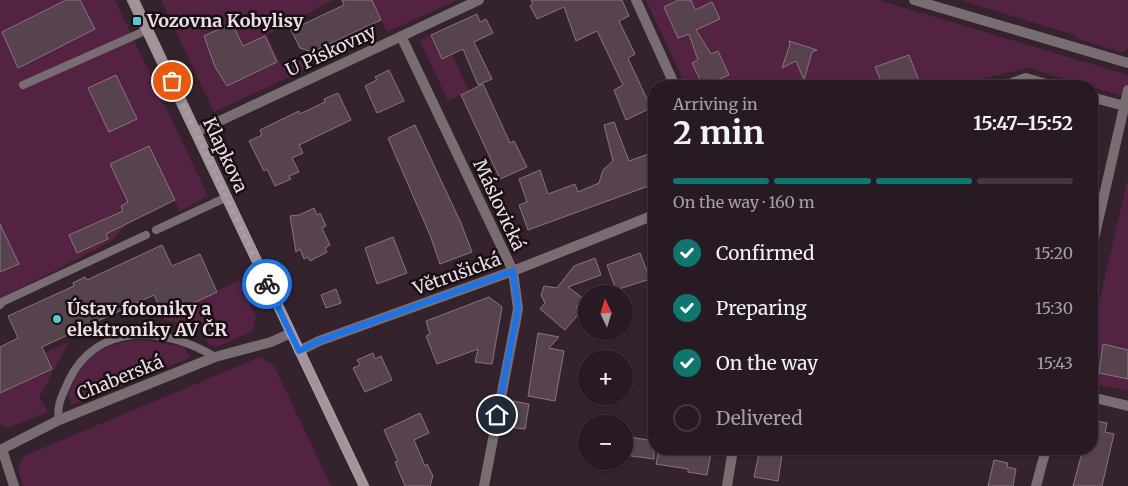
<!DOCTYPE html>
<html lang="en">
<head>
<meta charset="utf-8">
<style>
  body { margin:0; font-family:Merriweather,serif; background:#33272f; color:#f1f3f6; height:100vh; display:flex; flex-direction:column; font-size:19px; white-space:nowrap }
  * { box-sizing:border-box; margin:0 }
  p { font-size:16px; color:#a4a1a5 }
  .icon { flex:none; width:28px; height:28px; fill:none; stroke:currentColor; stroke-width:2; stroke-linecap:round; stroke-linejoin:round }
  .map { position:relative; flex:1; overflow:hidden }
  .drawer { position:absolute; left:648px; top:80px; width:450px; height:375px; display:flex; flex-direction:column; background:#271a22; border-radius:20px; box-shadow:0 1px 4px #0004,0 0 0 1px #433840 }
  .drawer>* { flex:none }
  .needle { width:32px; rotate:356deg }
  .fabs { position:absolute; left:578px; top:285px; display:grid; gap:10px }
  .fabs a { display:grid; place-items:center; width:55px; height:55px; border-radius:50%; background:#271a22; box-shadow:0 1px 4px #0004,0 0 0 1px #433840; font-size:25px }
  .pin { position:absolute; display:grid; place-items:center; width:42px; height:42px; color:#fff; margin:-21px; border:2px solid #fff; border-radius:50%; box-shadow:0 1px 5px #0007 }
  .courier { position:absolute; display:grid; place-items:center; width:50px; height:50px; margin:-25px; border:4px solid #1a73e8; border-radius:50%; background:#fff; color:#222; box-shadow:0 1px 6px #0007 }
  .summary em { font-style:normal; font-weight:700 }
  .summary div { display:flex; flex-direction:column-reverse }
  .summary { display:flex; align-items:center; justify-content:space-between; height:85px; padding:0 25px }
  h1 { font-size:32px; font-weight:700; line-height:38px }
  .bar { display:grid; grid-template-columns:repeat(4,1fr); gap:8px 5px; align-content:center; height:60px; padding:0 25px }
  .bar i { height:6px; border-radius:4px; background:#433840 }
  .bar .current { background:#0f766e }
  .bar p { grid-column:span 4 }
  ol { padding:0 25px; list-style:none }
  li { display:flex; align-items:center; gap:15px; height:55px }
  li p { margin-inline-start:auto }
  li .icon { padding:5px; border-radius:50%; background:#0f766e; color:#fff; stroke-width:4 }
  li:last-child { color:#a4a1a5 }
  li i { width:28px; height:28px; border:2px solid #433840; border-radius:50% }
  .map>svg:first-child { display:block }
</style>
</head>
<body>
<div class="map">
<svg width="1128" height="486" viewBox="0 0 1128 486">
  <rect width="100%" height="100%" fill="#34232d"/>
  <path fill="#542342" d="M0 0H115L208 196 180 211 174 200 129 222 110 242 0 299Z
    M161 0H333L267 35 281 65 285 66 328 46 332 57 214 112Z
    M371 0H457L387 32Z
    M646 0H878L1128 75V98L1029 68 980 79 962 86 959 80 942 86H686Z
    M961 0H1128V48L1123 53 1076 38 1077 36Z
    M431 35 442 59 452 55 469 91 448 101 420 41Z
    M1128 178V391L1091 383V338Z
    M239 280 256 317 252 331 217 347 208 344 202 330 163 319 164 317Z
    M143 340 185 347 190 358 71 405 68 395C83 355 100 343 143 340Z
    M69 342 39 397 48 412 7 428 0 424V393L52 369 45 353Z
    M260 357 274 366 331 486H23L18 469 24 456Z"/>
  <path fill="#56434e" stroke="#88747f" d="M66 0H80L95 29 18 68 2 32Z
    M342 0H372L381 20 312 52 300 48 291 30 344 5Z
    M531 0H622L629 16 619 21 635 54 628 58 651 108 626 120 614 90 623 85 597 31 576 41 564 7 537 19 530 6 533 4Z
    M679 0H691L695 10 712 2 720 19 696 30 711 54 718 51 729 75 703 86 692 63 698 60 689 34 678 38 664 7Z
    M477 14 480 22 486 19 493 33 474 42 492 79 478 85 463 49 442 59 431 35Z
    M232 23 243 46 265 36 277 62 227 86 215 67 204 36Z
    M789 41 817 50 812 52 804 80 796 61 782 68 790 44Z
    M909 55 921 86H883L875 67Z
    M389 70 404 101 377 113 365 86 377 80 375 77Z
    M116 75 137 119 109 132 88 88Z
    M483 84 510 143 514 141 527 167 500 179 461 95Z
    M338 93 351 120 299 145 303 153 292 158 299 172 289 176 291 179 275 186 267 169 264 171 249 141 262 135 260 130 299 111 300 114 325 102 324 99Z
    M614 122 629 161 654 152V184L528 230 519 205 527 202 519 179 540 170 548 194 575 184 578 192 599 183 603 170 613 161 604 125Z
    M415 125 461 223 472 252 440 264 430 235 388 138Z
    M149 146 175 200 106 234 108 239 77 253 69 235 123 211 121 206 128 202 110 164Z
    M314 208 317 215 320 213 326 226 322 228 330 245 325 248 327 252 310 261 308 257 304 259 300 249 296 252 290 216 299 215Z
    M0 224 19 264 0 272Z
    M393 237 407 273 377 284 365 248Z
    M162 245 172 266 200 254 217 292 164 317 154 295 87 326 42 347 52 369 0 393V347L18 338 8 316 74 286 73 283 85 277 87 280Z
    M640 253 650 279 616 290 607 265Z
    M595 258 601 275 568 287 584 299 576 307 581 311 565 330 540 309 545 303 541 295 544 286 557 288 574 266Z
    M336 289 341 303 326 308 321 295Z
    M489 297 502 307 492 364 475 362 478 349 437 364 426 336 430 334 426 321Z
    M538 333 559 337 549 348 564 351 555 401 528 396Z
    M1103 344 1128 350V379L1099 373Z
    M373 353 375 359 381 356 392 380 365 392 353 368 360 365 357 360Z
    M513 401 529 404 525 429 508 427Z
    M420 413 429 433 414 440 425 466 427 464 433 476 430 486H405L395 462 398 461 384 430Z
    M1091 420 1107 423 1105 432 1114 434 1102 486H1073L1083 449H1091Z
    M624 436 654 441V459L624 455Z
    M659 449H693L711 452 707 475 688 472V469L656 464Z
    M760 449H783L778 481 754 477Z
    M994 460 1008 463 1007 467 1016 469 1013 486H988Z"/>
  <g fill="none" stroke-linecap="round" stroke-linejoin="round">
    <path stroke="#776d72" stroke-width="8" d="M23 85 147 30
      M156 230 227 197
      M0 305 2 302 146 235
      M59 420C56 405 63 394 69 380 98 321 166 327 215 357"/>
    <path stroke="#776d72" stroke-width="10" d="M636 0 675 86
      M914 0 1128 63
      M401 36 513 271 518 309 484 486
      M1004 86 1026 78 1053 86
      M1091 97 1128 107
      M196 132 479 0
      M1091 252 1128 90
      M299 351 319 341 513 271 654 215
      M1091 397 1128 406
      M14 486 2 449 59 420 215 357 271 342 291 333
      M727 486 733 449
      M1036 486 1046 449"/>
    <path stroke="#a3949c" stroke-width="10" d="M133 0 364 486"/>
    <path stroke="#ac9fa6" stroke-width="1" d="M127 0 359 486
      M139 0 368 486"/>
  </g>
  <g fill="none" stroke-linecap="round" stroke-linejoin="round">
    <path stroke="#aa9da5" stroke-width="5" stroke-dasharray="0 9" d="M172 81 267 284"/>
    <path stroke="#1a73e8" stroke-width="6" d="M267 284 299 351 319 341 513 271 518 309 497 415"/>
  </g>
  <g fill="#53cdcb" stroke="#170f13" stroke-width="2">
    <rect x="132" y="16" width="10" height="10" rx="2.5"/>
    <circle cx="57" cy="319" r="5"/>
  </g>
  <g text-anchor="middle" stroke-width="5" stroke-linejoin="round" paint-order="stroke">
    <g font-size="18" font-weight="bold" fill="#eadfe5" stroke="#170f13" text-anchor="start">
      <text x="147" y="27">Vozovna Kobylisy</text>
      <text x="67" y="315">Ústav fotoniky a<tspan x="67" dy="21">elektroniky AV ČR</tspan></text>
    </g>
    <g font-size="18" fill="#eadfe5" stroke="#170f13">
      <text transform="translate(331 51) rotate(-25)" y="6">U Pískovny</text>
      <text transform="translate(225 155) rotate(65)" y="6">Klapkova</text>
      <text transform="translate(499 205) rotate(65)" y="6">Máslovická</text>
      <text transform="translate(457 274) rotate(-20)" y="6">Větrušická</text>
      <text transform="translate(120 378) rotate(-22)" y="6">Chaberská</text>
    </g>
  </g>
</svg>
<div class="fabs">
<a><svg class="needle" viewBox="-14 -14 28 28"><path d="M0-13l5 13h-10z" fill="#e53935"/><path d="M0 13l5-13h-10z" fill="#a4a1a5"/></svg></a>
<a>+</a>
<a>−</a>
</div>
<div class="pin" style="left:172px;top:81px;background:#ea580c"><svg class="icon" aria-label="bag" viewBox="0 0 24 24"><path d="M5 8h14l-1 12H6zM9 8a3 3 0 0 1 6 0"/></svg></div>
<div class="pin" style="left:497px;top:415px;background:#1f2937"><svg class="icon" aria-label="home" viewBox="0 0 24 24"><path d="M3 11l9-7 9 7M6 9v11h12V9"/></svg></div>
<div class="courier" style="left:267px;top:284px"><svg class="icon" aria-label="bike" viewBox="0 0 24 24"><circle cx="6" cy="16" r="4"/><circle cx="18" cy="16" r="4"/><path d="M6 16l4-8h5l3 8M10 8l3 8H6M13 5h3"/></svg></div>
<section class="drawer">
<div class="summary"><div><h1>2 min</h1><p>Arriving in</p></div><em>15:47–15:52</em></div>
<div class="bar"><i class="current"></i><i class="current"></i><i class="current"></i><i></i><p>On the way · 160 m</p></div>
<ol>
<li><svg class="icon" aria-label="check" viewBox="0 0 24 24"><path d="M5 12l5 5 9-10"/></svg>Confirmed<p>15:20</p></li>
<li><svg class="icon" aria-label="check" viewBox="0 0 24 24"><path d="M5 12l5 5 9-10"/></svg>Preparing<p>15:30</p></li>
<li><svg class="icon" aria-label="check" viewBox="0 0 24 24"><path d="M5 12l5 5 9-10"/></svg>On the way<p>15:43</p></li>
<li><i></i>Delivered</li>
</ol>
</section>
</div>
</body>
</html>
